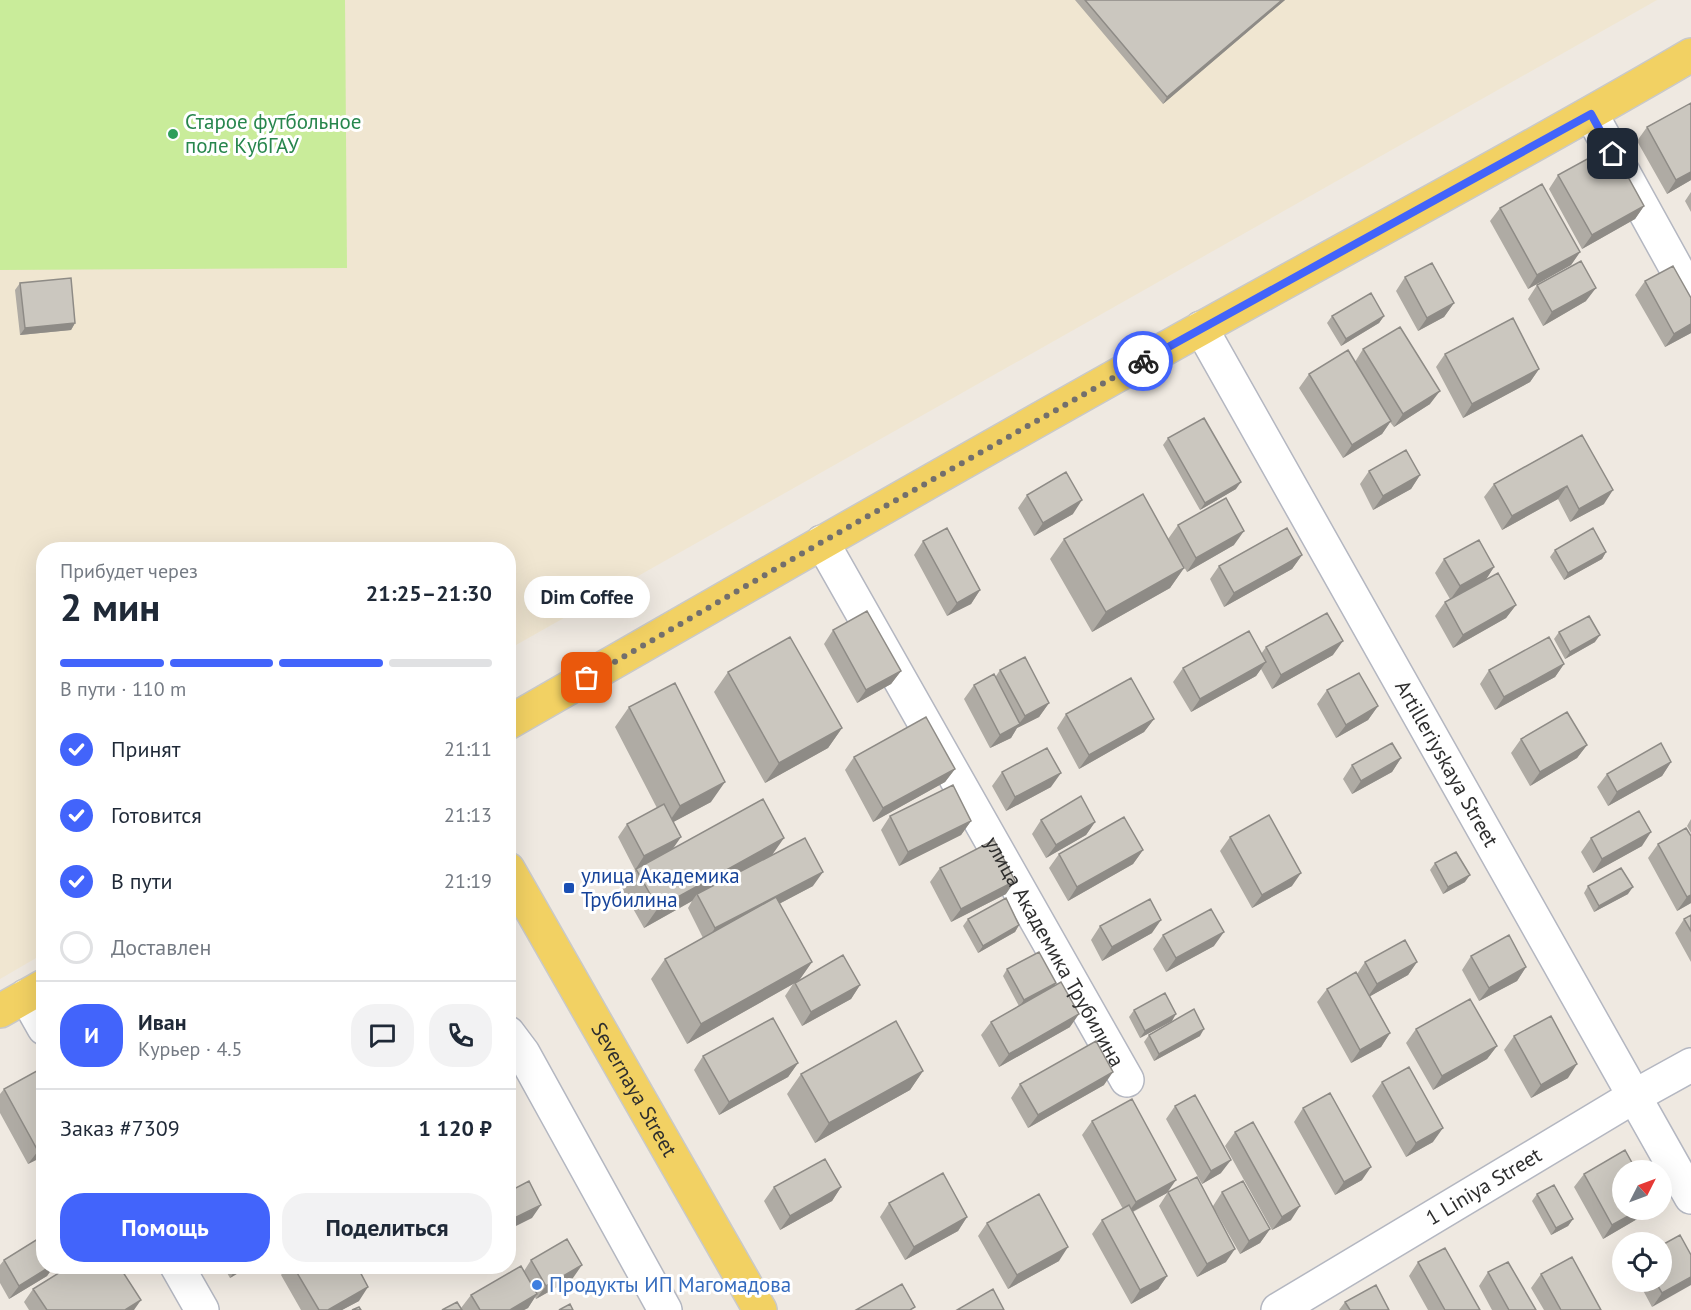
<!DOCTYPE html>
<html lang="ru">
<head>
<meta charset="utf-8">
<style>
  body { margin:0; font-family:"PT Sans",sans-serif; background:#f2f2f3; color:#1f2937; height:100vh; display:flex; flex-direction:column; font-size:22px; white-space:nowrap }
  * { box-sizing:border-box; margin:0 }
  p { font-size:20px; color:#747a83 }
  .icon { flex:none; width:33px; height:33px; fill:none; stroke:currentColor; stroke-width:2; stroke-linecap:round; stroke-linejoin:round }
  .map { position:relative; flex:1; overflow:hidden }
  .sheet { position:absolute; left:36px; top:542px; width:480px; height:732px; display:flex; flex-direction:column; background:#fff; border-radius:24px; box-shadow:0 6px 24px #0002 }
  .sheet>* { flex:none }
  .needle { width:39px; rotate:48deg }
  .fabs { position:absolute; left:1612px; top:1160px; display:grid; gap:12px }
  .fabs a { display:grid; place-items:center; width:60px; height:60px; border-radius:50%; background:#fff; box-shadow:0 6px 24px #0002; font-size:30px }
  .pin { position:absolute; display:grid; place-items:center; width:51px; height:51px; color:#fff; margin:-26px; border-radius:12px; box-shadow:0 3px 9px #0006 }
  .courier { position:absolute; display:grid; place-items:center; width:60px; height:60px; margin:-30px; border:4px solid #4264fb; border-radius:50%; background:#fff; color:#222; box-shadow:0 2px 8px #0007 }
  .bubble { position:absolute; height:42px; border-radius:21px; background:#fff; box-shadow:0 6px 24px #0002; font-size:20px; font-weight:600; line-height:42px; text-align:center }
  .headline em { font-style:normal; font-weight:600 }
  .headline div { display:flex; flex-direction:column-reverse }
  .headline { display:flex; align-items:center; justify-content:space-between; height:102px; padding:0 24px }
  h1 { font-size:39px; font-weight:600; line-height:45px }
  .bar { display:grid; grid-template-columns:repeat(4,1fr); gap:9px 6px; align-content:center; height:72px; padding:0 24px }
  .bar i { height:8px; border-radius:4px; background:#e0e1e3 }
  .bar .active { background:#4264fb }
  .bar p { grid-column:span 4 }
  .line { display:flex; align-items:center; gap:15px; padding:0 24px; border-top:2px solid #e0e1e3 }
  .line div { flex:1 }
  .round { display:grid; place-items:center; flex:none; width:63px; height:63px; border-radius:24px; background:#f2f2f3 }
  ol { padding:0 24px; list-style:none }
  li { display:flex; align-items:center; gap:18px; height:66px }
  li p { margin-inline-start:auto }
  li .icon { padding:6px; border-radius:50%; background:#4264fb; color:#fff; stroke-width:4 }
  li:last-child { color:#747a83 }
  li i { width:33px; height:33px; border:3px solid #e0e1e3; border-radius:50% }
  .cta { display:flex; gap:12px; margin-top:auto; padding:12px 24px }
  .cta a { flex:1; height:69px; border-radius:24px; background:#4264fb; color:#fff; font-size:24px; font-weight:600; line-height:69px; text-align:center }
  .cta a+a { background:#f2f2f3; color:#1f2937 }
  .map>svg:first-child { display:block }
</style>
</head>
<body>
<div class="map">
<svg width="1691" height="1310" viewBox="0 0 1691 1310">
  <rect width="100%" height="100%" fill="#efe9e1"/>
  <path fill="#f0e6d1" d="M0 0H1657L509 649 508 549H44L43 954 0 979Z"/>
  <path fill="#c9ec9a" d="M0 0H345L347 268 0 270Z"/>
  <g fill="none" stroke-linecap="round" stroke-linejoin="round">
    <defs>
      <g id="minor">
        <path d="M1591 114 1691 295"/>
        <path id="s1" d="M1201 328 1691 1197"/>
        <path id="s2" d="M822 542 1127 1080"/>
        <path d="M26 996 44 1028"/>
        <path d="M508 1033 523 1053 665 1310"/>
        <path d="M177 1266 202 1310"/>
        <path id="s3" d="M1278 1310 1633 1097 1691 1065"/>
      </g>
      <g id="major">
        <path d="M508 723C739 590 970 457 1202 328 1365 237 1530 150 1691 55"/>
        <path id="s4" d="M508 869 760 1310"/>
        <path d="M0 1011 44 986"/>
      </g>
    </defs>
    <use href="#minor" stroke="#b4b7c1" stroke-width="36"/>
    <use href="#major" stroke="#c9c9c9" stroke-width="36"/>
    <use href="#minor" stroke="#fff" stroke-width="33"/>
    <use href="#major" stroke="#f2d163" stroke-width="33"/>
  </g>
  <path fill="#afaba4" d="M1075 0H1285L1163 104Z
    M1691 103V180L1667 194 1637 141 1647 127Z
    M1558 175 1644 206 1635 219 1582 249 1549 189Z
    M1691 192V212L1685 201Z
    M1500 208 1580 252 1571 265 1528 289 1490 221Z
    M1405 277 1454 303 1444 317 1418 331 1396 291Z
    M1645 281 1691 298V333L1665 347 1635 295Z
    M20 283 75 323 71 330 20 335 15 290Z
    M1537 285 1586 301 1543 326 1528 299Z
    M1332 316H1384L1379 323 1341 346 1327 323Z
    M1363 349 1430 404 1394 427 1390 422 1382 434 1343 458 1299 388 1309 374 1355 362Z
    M1445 354 1539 369 1530 382 1463 418 1436 367Z
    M1582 435 1604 504 1570 522 1558 499 1502 530 1484 497 1494 484Z
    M1168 438 1236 489 1200 510 1163 445Z
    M1369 471 1420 475 1411 489 1373 510 1360 484Z
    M1027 495 1073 514 1034 536 1018 508Z
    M1178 525 1234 545 1187 572 1168 539Z
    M1064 539 1184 568 1170 588 1092 632 1050 559Z
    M923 541 980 590 971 604 947 616 914 555Z
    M1555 550 1606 552 1602 559 1564 580 1550 557Z
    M1302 555 1292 569 1224 607 1210 579 1219 566Z
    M1444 559 1494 567 1486 579 1516 605 1506 618 1453 648 1435 616 1445 602 1450 599 1435 573Z
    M833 630 901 671 891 684 857 703 824 644Z
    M1559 632 1595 642 1565 659 1554 639Z
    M1266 647 1333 655 1272 689 1261 669 1256 676 1191 712 1173 682 1183 668 1261 654Z
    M1564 664 1555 677 1495 710 1480 684 1489 670Z
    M1000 670 1049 703 1039 717 1017 728 1011 738 990 748 964 699 974 685 996 676Z
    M728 672 842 728 828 748 765 783 714 692Z
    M1327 690 1378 706 1368 720 1336 738 1317 704Z
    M629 707 711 802 673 822V849L773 855 813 886 779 904 812 962 799 980 860 985 851 999 802 1026 785 996 793 984 687 1044 651 979 665 959 703 938 688 908 692 901 644 928 622 889 636 869 635 870 618 837 627 824 657 808 615 727Z
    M1066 714 1154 719 1144 732 1079 769 1057 728Z
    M1521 739 1587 745 1577 758 1530 786 1511 753Z
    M854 757 955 769 945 782 873 822 845 770Z
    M1401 758 1392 772 1352 794 1343 779 1352 765Z
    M1671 762 1662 776 1608 806 1597 787 1607 774Z
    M1002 772 1051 787 1006 811 992 786Z
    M890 816 971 821 961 835 899 866 881 830Z
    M1691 819V833L1687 826Z
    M1041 820 1095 822 1086 835 1046 858 1032 834Z
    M1691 836V903L1677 911 1648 858 1658 844Z
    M1230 837 1292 886 1252 908 1220 851Z
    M1591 838 1642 846 1593 873 1581 852Z
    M1143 850 1133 864 1068 901 1049 868 1059 854Z
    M1435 863 1465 882 1443 894 1430 870Z
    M940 868 1006 894 951 922 930 882Z
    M1588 886 1628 894 1594 912 1584 893Z
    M1691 915V962L1675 933 1684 919Z
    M968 919 1019 925 1015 932 978 953 963 926Z
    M1100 926 1152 933 1102 961 1091 940Z
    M1163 935 1214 946 1166 972 1153 949Z
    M1471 956 1526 967 1517 981 1479 1001 1462 970Z
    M1365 962H1417L1408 975 1370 996 1390 1033 1381 1047 1351 1063 1317 1002 1327 989 1357 974Z
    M1007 969 1056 983 1053 986 1070 1027 999 1067 981 1035 991 1022 1019 1006 1003 976Z
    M1134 1010 1172 1021 1140 1038 1129 1017Z
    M1416 1029 1497 1046 1487 1059 1433 1090 1406 1043Z
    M1149 1035 1200 1036 1154 1061 1144 1042Z
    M1514 1036 1568 1078 1531 1098 1504 1050Z
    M703 1056 798 1063 788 1077 719 1115 694 1070Z
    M44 1067V1156L28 1164 0 1113V1094L4 1089Z
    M923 1071 910 1090 815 1143 787 1094 801 1074Z
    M1382 1082 1433 1142 1406 1157 1372 1096Z
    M1020 1084 1104 1085 1028 1128 1011 1098Z
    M1175 1106 1221 1173 1202 1184 1166 1119Z
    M1303 1108 1362 1180 1335 1195 1294 1122Z
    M1092 1121 1167 1193 1133 1212 1167 1276 1158 1289 1131 1304 1092 1234 1102 1220 1123 1209 1082 1135Z
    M1235 1132 1291 1220 1272 1230 1225 1146Z
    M1584 1174 1623 1209H1649L1644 1215 1603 1239 1574 1187Z
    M774 1187H841L832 1201 780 1230 764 1201Z
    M1168 1192 1213 1206 1222 1192 1270 1229 1260 1243 1240 1254 1216 1212 1226 1262 1197 1277 1159 1206Z
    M1537 1194 1573 1219 1568 1226 1551 1235 1532 1201Z
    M889 1203 967 1217 958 1231 905 1260 880 1217Z
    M987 1223 1059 1261 1008 1289 978 1236Z
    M1691 1255 1652 1307 1638 1281H1662Z
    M4 1260 44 1266H54L47 1276 9 1299 0 1283V1265Z
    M531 1260 573 1278 536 1299 535 1297 528 1308 524 1310H462L461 1308 471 1295 524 1271Z
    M1418 1262 1480 1310H1428L1409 1276Z
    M223 1266H250L230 1278Z
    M288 1266H357L359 1301 342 1310H301L281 1275Z
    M1488 1272 1536 1310H1492L1479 1286Z
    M1541 1274 1601 1310H1544L1531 1288Z
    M33 1289 134 1310H29L24 1302Z
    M1345 1302 1389 1310H1339Z"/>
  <path fill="#8e8b86" d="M1282 0H1285L1163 104 1167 97Z
    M1691 172V180L1667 194 1676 180Z
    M1644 206 1635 219 1582 249 1592 235Z
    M1580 252 1571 265 1528 289 1537 275Z
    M1596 288 1586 301 1543 326 1552 312Z
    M1454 303 1444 317 1418 331 1427 318Z
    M1384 316 1379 323 1341 346 1346 339Z
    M75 323 71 330 20 335 25 328Z
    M1691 324V333L1665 347 1674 334Z
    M1539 369 1530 382 1463 418 1472 404Z
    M1440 391 1430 404 1394 427 1403 414Z
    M1391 421 1382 434 1343 458 1352 445Z
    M1420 475 1411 489 1373 510 1383 496Z
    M1241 482 1236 489 1200 510 1205 503Z
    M1567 486 1558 499 1502 530 1512 516Z
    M1613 490 1604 504 1570 522 1579 509Z
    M1082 500 1073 514 1034 536 1043 523Z
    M1244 531 1234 545 1187 572 1196 558Z
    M1606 552 1602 559 1564 580 1568 573Z
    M1302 555 1292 569 1224 607 1234 593Z
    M1494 567 1485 581 1450 600 1460 586Z
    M1184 568 1170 588 1092 632 1106 612Z
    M980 590 971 604 947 616 957 603Z
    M1516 605 1506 618 1453 648 1463 635Z
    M1600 635 1595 642 1565 659 1570 652Z
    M1343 641 1333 655 1272 689 1281 675Z
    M1266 662 1256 676 1191 712 1200 699Z
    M1564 664 1555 677 1495 710 1504 697Z
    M901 671 891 684 857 703 866 690Z
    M1049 703 1039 717 1017 728 1011 738 990 748 1000 735 1018 725 1025 716Z
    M1378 706 1368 720 1336 738 1346 725Z
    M1154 719 1144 732 1079 769 1089 755Z
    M842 728 828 748 765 783 779 763Z
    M1587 745 1577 758 1530 786 1540 772Z
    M1401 758 1392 772 1352 794 1361 781Z
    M1671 762 1662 776 1608 806 1617 792Z
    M955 769 945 782 873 822 883 808Z
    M1061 773 1051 787 1006 811 1015 797Z
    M725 782 711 802 666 826 680 806Z
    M971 821 961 835 899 866 908 852Z
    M1095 822 1086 835 1046 858 1056 845Z
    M1651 832 1642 846 1593 873 1602 859Z
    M681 837 672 850 635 870 644 856Z
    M784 838 770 858 697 894 692 901 644 928 658 908Z
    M1143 850 1133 864 1068 901 1077 887Z
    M823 872 813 886 706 942 715 928Z
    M1301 873 1292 886 1252 908 1262 895Z
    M1470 875 1465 882 1443 894 1448 887Z
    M1015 881 1006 894 951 922 961 909Z
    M1633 887 1628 894 1594 912 1599 906Z
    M1691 895V903L1677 911 1687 897Z
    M1161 920 1152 933 1102 961 1112 947Z
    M1019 925 1015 932 978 953 983 946Z
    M1224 932 1214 946 1166 972 1176 958Z
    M812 962 798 982 795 983 793 984 687 1044 701 1024Z
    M1417 962 1408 975 1367 998 1377 984Z
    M1526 967 1517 981 1479 1001 1489 988Z
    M1056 983 1051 990 1019 1007 1024 1000Z
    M860 985 851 999 802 1026 811 1012Z
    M1079 1014 1070 1027 999 1067 1009 1054Z
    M1176 1014 1172 1021 1140 1038 1145 1031Z
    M1204 1029 1200 1036 1154 1061 1159 1054Z
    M1390 1033 1381 1047 1351 1063 1360 1050Z
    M1497 1046 1487 1059 1433 1090 1442 1076Z
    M798 1063 788 1077 719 1115 729 1102Z
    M1577 1064 1568 1078 1531 1098 1541 1085Z
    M923 1071 910 1090 815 1143 829 1123Z
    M1113 1072 1104 1085 1028 1128 1038 1115Z
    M1443 1128 1433 1142 1406 1157 1416 1143Z
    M44 1148V1156L28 1164 38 1151Z
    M1231 1160 1221 1173 1202 1184 1211 1171Z
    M1371 1167 1362 1180 1335 1195 1344 1182Z
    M1176 1180 1167 1193 1126 1215 1136 1202Z
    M841 1187 832 1201 780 1230 790 1216Z
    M541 1205 532 1218 508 1230V1221Z
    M1300 1206 1291 1220 1272 1230 1282 1217Z
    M1641 1209H1649L1644 1215 1603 1239 1612 1225Z
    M967 1217 958 1231 905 1260 914 1247Z
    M1573 1219 1568 1226 1551 1235 1556 1228Z
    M1270 1229 1260 1243 1240 1254 1249 1241Z
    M1068 1247 1059 1261 1008 1289 1017 1275Z
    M1235 1249 1226 1262 1197 1277 1207 1264Z
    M582 1265 573 1278 536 1299 546 1286Z
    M51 1266H54L47 1276 9 1299 19 1286Z
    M238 1266H250L230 1278Z
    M1167 1276 1158 1289 1131 1304 1140 1290Z
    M1691 1277V1285L1652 1307 1662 1293Z
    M368 1287 359 1301 342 1310H328Z
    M537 1294 528 1308 524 1310H510Z
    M141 1300 134 1310H125Z"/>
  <path fill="#cbc7bf" stroke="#8e8b86" stroke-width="1.5" d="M1085 0H1282L1167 97Z
    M1691 103V172L1676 180 1647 127Z
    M1611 146 1644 206 1592 235 1558 175Z
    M1542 184 1580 252 1537 275 1500 208Z
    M1581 261 1596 288 1552 312 1537 285Z
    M1432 263 1454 303 1427 318 1405 277Z
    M1673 266 1691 298V324L1674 334 1645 281Z
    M71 278 75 323 25 328 20 283Z
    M1371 293 1384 316 1346 339 1332 316Z
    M1513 318 1539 369 1472 404 1445 354Z
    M1400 327 1440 391 1403 414 1363 349Z
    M1348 350 1391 421 1352 445 1309 374Z
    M1204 418 1241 482 1205 503 1168 438Z
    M1582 435 1613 490 1579 509 1567 486 1512 516 1494 484Z
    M1406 450 1420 475 1383 496 1369 471Z
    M1066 472 1082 500 1043 523 1027 495Z
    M1143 494 1184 568 1106 612 1064 539Z
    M1226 498 1244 531 1196 558 1178 525Z
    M947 528 980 590 957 603 923 541Z
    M1287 528 1302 555 1234 593 1219 566Z
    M1593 528 1606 552 1568 573 1555 550Z
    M1479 540 1494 567 1460 586 1444 559Z
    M1498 573 1516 605 1463 635 1445 602Z
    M867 611 901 671 866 690 833 630Z
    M1327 613 1343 641 1281 675 1266 647Z
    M1589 616 1600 635 1570 652 1559 632Z
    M1249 631 1266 662 1200 699 1183 668Z
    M790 637 842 728 779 763 728 672Z
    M1549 637 1564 664 1504 697 1489 670Z
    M1025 657 1049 703 1025 716 1000 670Z
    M1359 673 1378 706 1346 725 1327 690Z
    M994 674 1020 724 1000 735 974 685Z
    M1131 678 1154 719 1089 755 1066 714Z
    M675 683 725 782 680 806 629 707Z
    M1567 712 1587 745 1540 772 1521 739Z
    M926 717 955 769 883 808 854 757Z
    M1392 743 1401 758 1361 781 1352 765Z
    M1661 743 1671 762 1617 792 1607 774Z
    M1047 748 1061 773 1015 797 1002 772Z
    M953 785 971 821 908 852 890 816Z
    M1081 796 1095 822 1056 845 1041 820Z
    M763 799 784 838 658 908 636 869Z
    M664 804 681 837 644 856 627 824Z
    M1639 811 1651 832 1602 859 1591 838Z
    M1269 815 1301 873 1262 895 1230 837Z
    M1124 817 1143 850 1077 887 1059 854Z
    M1686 828 1691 836V895L1687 897 1658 844Z
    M805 838 823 872 715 928 697 894Z
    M994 840 1015 881 961 909 940 868Z
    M1456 852 1470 875 1448 887 1435 863Z
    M1621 868 1633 887 1599 906 1588 886Z
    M776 897 812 962 701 1024 665 959Z
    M1006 898 1019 925 983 946 968 919Z
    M1150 899 1161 920 1112 947 1100 926Z
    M1211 909 1224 932 1176 958 1163 935Z
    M1691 915V931L1684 919Z
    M1509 935 1526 967 1489 988 1471 956Z
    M1405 940 1417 962 1377 984 1365 962Z
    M1039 952 1056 983 1024 1000 1007 969Z
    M843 955 860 985 811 1012 795 983Z
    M1356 972 1390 1033 1360 1050 1327 989Z
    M1061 982 1079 1014 1009 1054 991 1022Z
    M1165 993 1176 1014 1145 1031 1134 1010Z
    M1470 999 1497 1046 1442 1076 1416 1029Z
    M1194 1009 1204 1029 1159 1054 1149 1035Z
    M1551 1016 1577 1064 1541 1085 1514 1036Z
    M773 1018 798 1063 729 1102 703 1056Z
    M896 1021 923 1071 829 1123 801 1074Z
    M1096 1041 1113 1072 1038 1115 1020 1084Z
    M44 1067V1148L38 1151 4 1089Z
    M1409 1067 1443 1128 1416 1143 1382 1082Z
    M1330 1093 1371 1167 1344 1182 1303 1108Z
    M1195 1095 1231 1160 1211 1171 1175 1106Z
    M1132 1099 1176 1180 1136 1202 1092 1121Z
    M1253 1122 1300 1206 1282 1217 1235 1132Z
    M1625 1150 1636 1170H1623V1209H1641L1612 1225 1584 1174Z
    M825 1159 841 1187 790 1216 774 1187Z
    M943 1173 967 1217 914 1247 889 1203Z
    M1197 1177 1235 1249 1207 1264 1168 1192Z
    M529 1181 541 1205 508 1221V1192Z
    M1243 1181 1270 1229 1249 1241 1222 1192Z
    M1554 1185 1573 1219 1556 1228 1537 1194Z
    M1039 1194 1068 1247 1017 1275 987 1223Z
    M1129 1205 1167 1276 1140 1290 1102 1220Z
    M1680 1235 1691 1255V1277L1662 1293 1655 1281H1662V1245Z
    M41 1237 44 1241V1266H51L19 1286 4 1260Z
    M567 1239 582 1265 546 1286 531 1260Z
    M1445 1248 1480 1310H1445L1418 1262Z
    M1572 1257 1601 1310H1561L1541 1274Z
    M1508 1262 1536 1310H1509L1488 1272Z
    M70 1266H119L141 1300 125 1310H47L33 1289Z
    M293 1266H357L368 1287 328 1310H319Z
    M521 1266 537 1294 510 1310H480L471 1295Z
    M902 1284 915 1307 910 1310H856Z
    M1376 1285 1389 1310H1350L1345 1302Z
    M993 1289 1004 1310H957Z
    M457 1302 462 1310H442Z
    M570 1304 573 1310H559Z
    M359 1307 361 1310H352Z"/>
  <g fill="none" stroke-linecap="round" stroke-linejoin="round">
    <path stroke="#726f6d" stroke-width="6" stroke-dasharray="0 10.8" d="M587 678 822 542 1143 361"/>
    <path stroke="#4264fb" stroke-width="8" d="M1143 361 1591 114 1613 154"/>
  </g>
  <circle fill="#2e9e5b" stroke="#fff" stroke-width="2" cx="173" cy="134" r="6"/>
  <rect fill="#1a4fb4" stroke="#fff" stroke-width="2" x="563" y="882" width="12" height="12" rx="3"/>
  <circle fill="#3f7fe0" stroke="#fff" stroke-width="2" cx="537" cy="1285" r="6"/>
  <g text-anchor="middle" stroke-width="6" stroke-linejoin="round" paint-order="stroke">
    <g font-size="21" fill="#27864d" stroke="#fff" text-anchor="start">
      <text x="185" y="129">Старое футбольное<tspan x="185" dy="24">поле КубГАУ</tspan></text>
    </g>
    <g font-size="21" fill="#2e2e2e" stroke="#fff">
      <text dy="7" stroke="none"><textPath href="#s1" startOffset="500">Artilleriyskaya Street</textPath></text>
      <text dy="7" stroke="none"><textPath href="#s2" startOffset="471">улица Академика Трубилина</textPath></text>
      <text dy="7" stroke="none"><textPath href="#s4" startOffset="254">Severnaya Street</textPath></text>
      <text dy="7" stroke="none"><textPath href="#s3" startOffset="240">1 Liniya Street</textPath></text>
    </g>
    <g font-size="21" fill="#164399" stroke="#fff" text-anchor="start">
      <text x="581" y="883">улица Академика<tspan x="581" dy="24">Трубилина</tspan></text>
    </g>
    <g font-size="21" fill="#366cbe" stroke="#fff" text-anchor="start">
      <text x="549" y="1292">Продукты ИП Магомадова</text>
    </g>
  </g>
</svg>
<div class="fabs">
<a><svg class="needle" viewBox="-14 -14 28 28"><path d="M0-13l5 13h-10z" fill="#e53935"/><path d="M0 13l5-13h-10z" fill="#747a83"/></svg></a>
<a><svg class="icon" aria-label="locate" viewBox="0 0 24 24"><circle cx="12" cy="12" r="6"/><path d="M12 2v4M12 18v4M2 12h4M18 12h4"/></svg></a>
</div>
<div class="pin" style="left:587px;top:678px;background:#ea580c"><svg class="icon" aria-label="bag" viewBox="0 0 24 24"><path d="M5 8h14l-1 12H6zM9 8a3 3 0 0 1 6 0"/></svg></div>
<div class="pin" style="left:1613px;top:154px;background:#1f2937"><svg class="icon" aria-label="home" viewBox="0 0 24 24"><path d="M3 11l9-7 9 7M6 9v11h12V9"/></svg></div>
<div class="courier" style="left:1143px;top:361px"><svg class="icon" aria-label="bike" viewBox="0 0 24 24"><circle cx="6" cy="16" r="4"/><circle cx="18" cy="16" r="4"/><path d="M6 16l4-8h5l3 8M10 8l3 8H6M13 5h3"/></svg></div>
<div class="bubble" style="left:524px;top:576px;width:126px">Dim Coffee</div>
<section class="sheet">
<div class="headline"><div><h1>2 мин</h1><p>Прибудет через</p></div><em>21:25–21:30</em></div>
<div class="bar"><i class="active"></i><i class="active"></i><i class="active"></i><i></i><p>В пути · 110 m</p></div>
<ol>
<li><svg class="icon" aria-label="check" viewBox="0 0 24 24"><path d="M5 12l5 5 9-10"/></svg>Принят<p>21:11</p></li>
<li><svg class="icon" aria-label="check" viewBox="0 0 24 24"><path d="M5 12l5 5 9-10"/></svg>Готовится<p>21:13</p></li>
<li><svg class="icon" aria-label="check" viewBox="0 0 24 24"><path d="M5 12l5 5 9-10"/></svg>В пути<p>21:19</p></li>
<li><i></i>Доставлен</li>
</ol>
<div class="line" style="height:108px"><b class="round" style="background:#4264fb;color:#fff">И</b><div><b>Иван</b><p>Курьер · 4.5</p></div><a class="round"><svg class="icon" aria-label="chat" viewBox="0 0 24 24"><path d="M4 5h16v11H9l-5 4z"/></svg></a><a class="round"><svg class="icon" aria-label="phone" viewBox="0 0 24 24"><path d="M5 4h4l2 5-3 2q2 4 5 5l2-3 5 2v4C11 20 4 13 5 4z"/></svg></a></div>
<div class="line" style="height:78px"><div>Заказ #7309</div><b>1 120 ₽</b></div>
<div class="cta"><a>Помощь</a><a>Поделиться</a></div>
</section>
</div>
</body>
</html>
